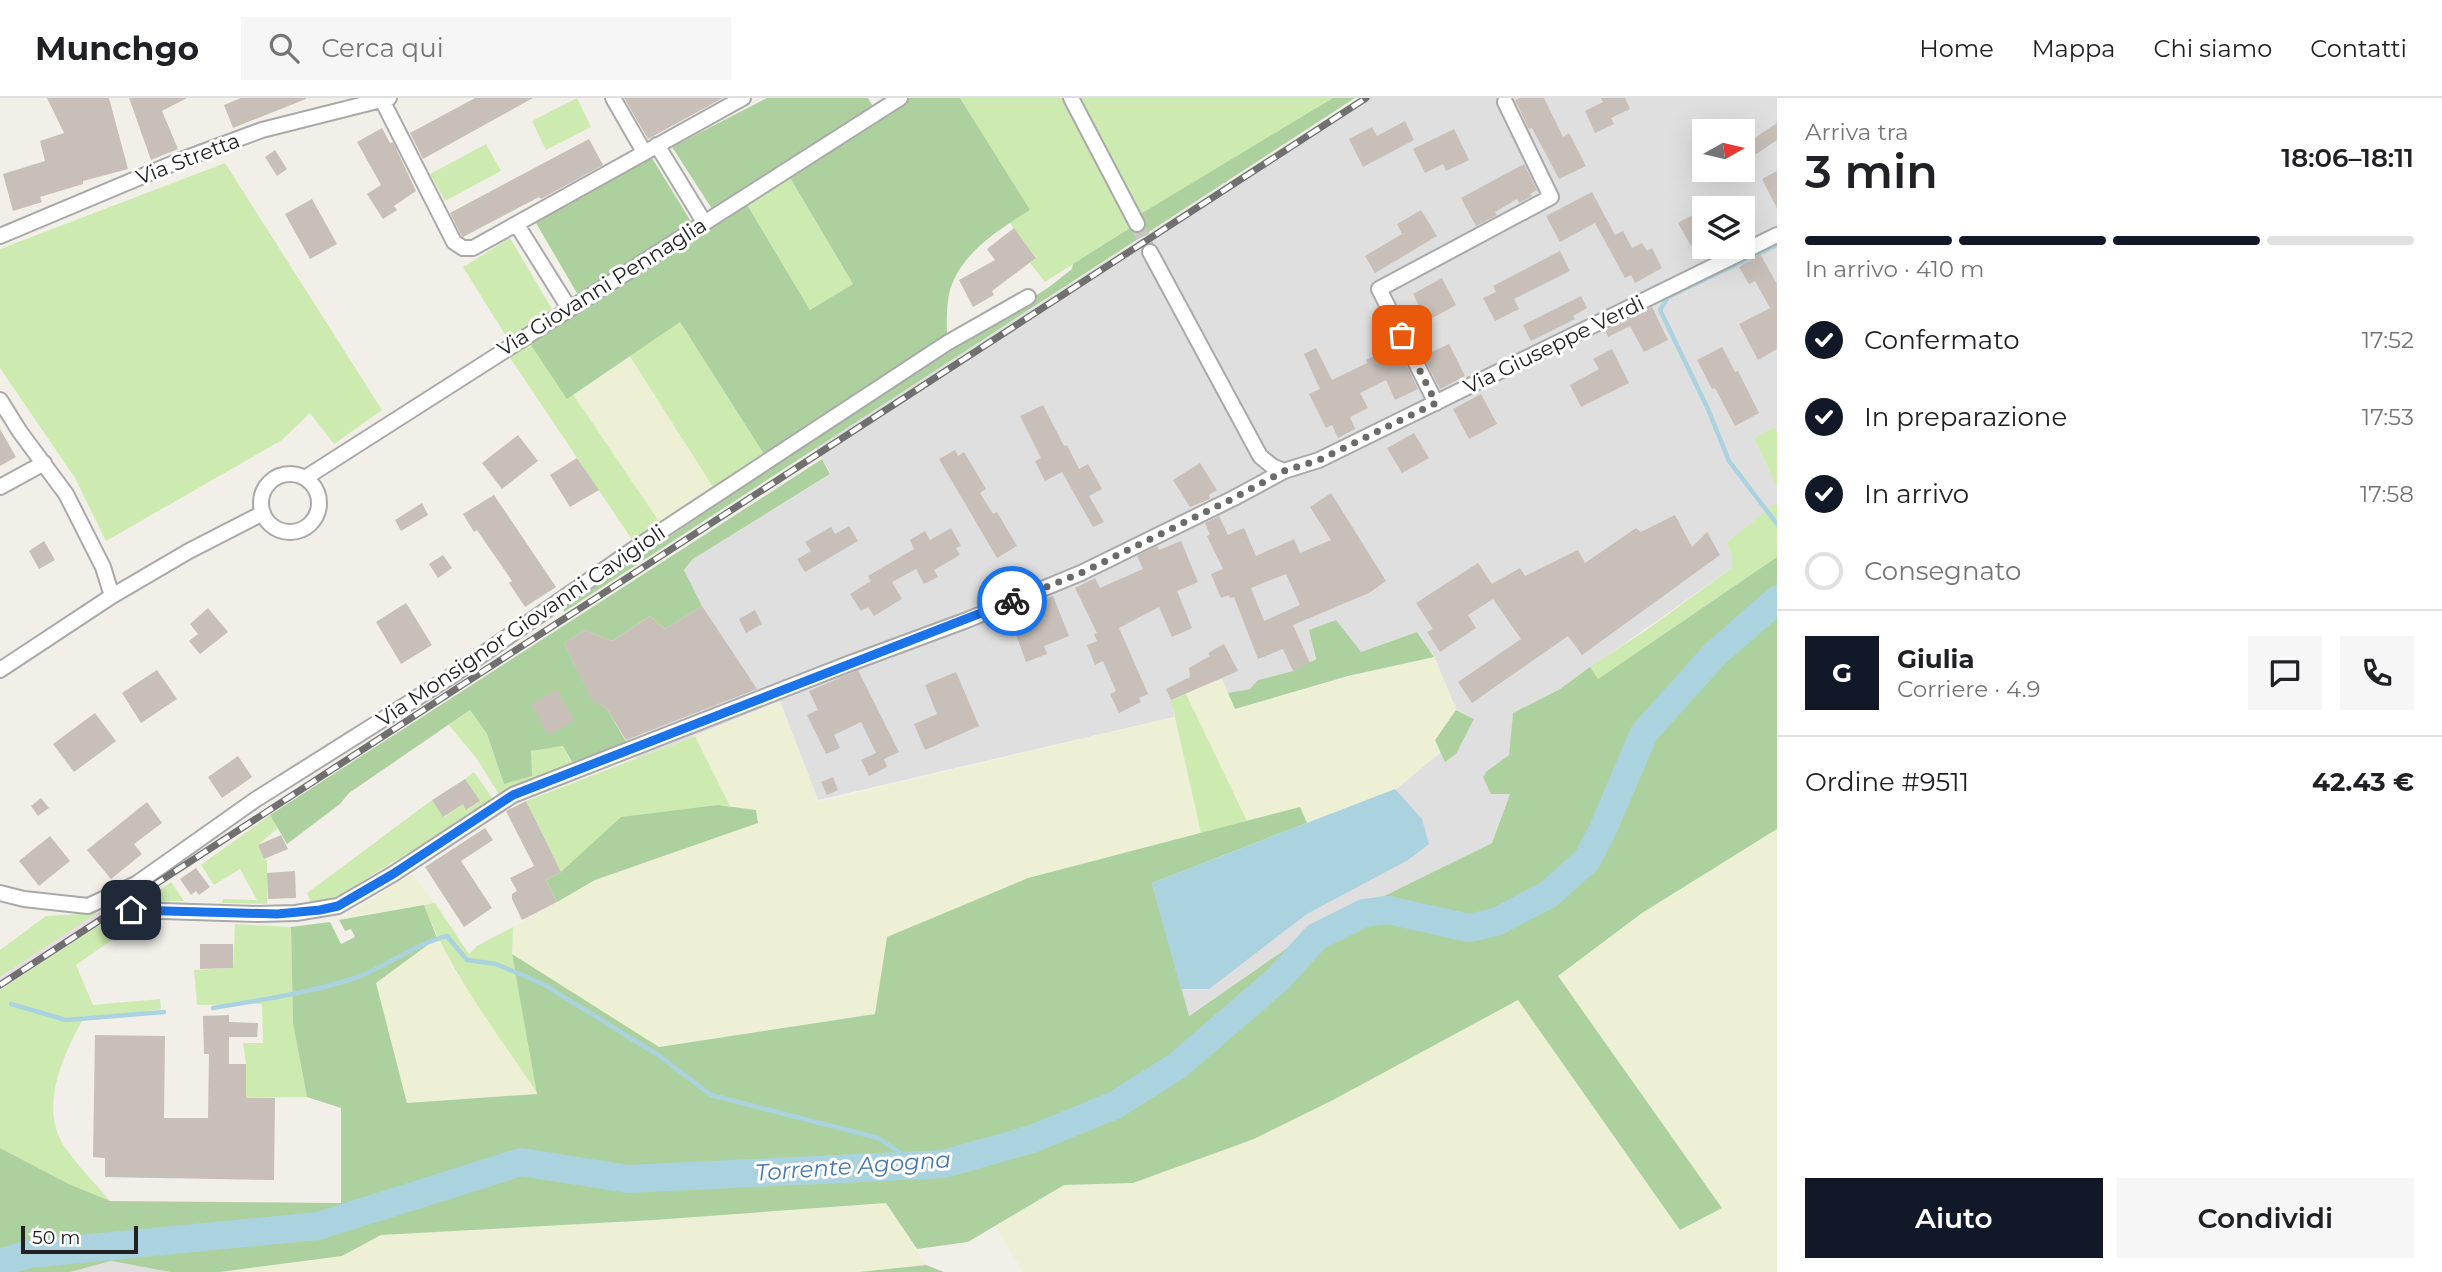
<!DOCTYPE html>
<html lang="it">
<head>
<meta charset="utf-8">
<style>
  body { margin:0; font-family:Montserrat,sans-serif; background:#f6f6f6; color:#202124; height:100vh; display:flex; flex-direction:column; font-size:26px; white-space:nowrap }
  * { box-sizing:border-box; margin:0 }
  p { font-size:23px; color:#757577 }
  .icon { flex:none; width:38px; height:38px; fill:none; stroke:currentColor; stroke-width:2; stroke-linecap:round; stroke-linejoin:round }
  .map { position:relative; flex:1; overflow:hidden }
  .side { display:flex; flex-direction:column; background:#fff; width:665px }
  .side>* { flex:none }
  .needle { width:46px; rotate:82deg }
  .tools { position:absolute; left:1692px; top:21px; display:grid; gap:14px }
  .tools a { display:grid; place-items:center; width:63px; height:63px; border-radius:0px; background:#fff; box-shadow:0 7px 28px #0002; font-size:35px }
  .scale { position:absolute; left:21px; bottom:18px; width:117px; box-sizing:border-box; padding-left:7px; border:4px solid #222; border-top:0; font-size:19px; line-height:24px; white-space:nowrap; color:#222; -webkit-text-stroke:5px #fff; paint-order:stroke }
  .pin { position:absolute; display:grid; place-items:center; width:60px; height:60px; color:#fff; margin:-30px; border-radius:14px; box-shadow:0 4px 10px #0006 }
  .courier { position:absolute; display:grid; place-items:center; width:70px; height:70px; margin:-35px; border:5px solid #1a73e8; border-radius:50%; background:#fff; color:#222; box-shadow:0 2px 9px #0007 }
  .overview em { font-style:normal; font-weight:600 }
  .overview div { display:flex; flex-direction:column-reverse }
  .overview { display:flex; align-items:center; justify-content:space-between; height:119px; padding:0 28px }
  h1 { font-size:46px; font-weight:600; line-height:52px }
  .bar { display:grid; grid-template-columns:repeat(4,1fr); gap:10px 7px; align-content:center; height:84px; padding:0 28px }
  .bar i { height:9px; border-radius:5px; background:#e0e0e0 }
  .bar .on { background:#111827 }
  .bar p { grid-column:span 4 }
  .line { display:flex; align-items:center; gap:18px; padding:0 28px; border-top:2px solid #e0e0e0 }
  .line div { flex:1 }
  .round { display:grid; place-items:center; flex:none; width:74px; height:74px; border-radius:0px; background:#f6f6f6 }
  ol { padding:0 28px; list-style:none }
  li { display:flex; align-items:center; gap:21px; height:77px }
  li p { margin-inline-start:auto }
  li .icon { padding:7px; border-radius:50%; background:#111827; color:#fff; stroke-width:4 }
  li:last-child { color:#757577 }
  li i { width:38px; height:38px; border:4px solid #e0e0e0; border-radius:50% }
  .cta { display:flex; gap:14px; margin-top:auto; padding:14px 28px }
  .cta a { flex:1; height:80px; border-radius:0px; background:#111827; color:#fff; font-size:28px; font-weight:600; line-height:80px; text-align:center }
  .cta a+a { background:#f6f6f6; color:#202124 }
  header { display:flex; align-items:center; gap:42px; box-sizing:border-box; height:98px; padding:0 35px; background:#fff; border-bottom:2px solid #e0e0e0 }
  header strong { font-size:33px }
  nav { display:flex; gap:38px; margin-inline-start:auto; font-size:24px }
  .search { width:490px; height:63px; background:#f6f6f6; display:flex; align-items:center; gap:18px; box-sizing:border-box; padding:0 24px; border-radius:0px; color:#757577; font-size:26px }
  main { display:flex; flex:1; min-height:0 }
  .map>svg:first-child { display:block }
</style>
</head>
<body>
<header>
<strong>Munchgo</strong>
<div class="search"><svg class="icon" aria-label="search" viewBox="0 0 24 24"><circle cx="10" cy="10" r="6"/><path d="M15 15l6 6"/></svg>Cerca qui</div>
<nav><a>Home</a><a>Mappa</a><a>Chi siamo</a><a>Contatti</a></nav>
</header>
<main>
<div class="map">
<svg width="1777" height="1174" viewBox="0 0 1777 1174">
  <rect width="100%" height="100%" fill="#f2efe9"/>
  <path fill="#e0dfdf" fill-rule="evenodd" d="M1359 0H1777V333L1774 329 1754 340 1777 390V405L1727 444 1732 458V470L1560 591 1513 615 1509 657 1487 673 1491 696H1510L1492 745 1309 835 1188 918 1152 785 1395 692 1441 654 1445 663 1456 656 1474 621 1456 611 1434 558 1417 534 1361 554 1310 532 1315 561 1310 565 1293 573 1258 582 1250 591 1228 595 1222 582 1214 583 1172 602 1174 619 818 702 780 603 637 661 607 611 592 602 564 545 585 532 612 543 665 531 701 508 684 473 693 461 831 376 816 350ZM1704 33H1743V72H1704ZM1704 110H1743V149H1704Z
    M111 1163 170 1174H70Z"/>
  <path fill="#ebdbe8" d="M98 815 115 817 0 892V879Z"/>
  <path fill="#eef0d5" d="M629 257 718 397 664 431 573 296Z
    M1434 559 1456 612 1435 642 1441 654 1395 691 1307 725 1300 709 1247 723 1186 596 1222 581 1235 611 1356 577Z
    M780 604 819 704 1174 619 1201 735 1028 780 888 839 876 916 659 949 512 856 513 829 595 782 758 725 755 712 730 708 695 638Z
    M1777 731V1174H1023L995 1128 1064 1087 1133 1085 1333 1002 1518 901 1681 1132 1722 1110 1558 878 1642 815Z
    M412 776 435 805 339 822Z
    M437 840 455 873 538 996 407 1005 376 885Z
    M886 1104 926 1167 859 1174H220L342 1158 381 1137 654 1122Z"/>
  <path fill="#cdebb0" d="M577 0 591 29 546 52 532 23Z
    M960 0H1333L1045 184 1030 165 1036 159 1009 124 1029 111Z
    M486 46 501 73 445 103 430 76Z
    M225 65 382 312 334 346 310 315 282 342 106 443 75 380 0 270V151Z
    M786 73 853 186 810 212 743 100Z
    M510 140 556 218 567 300 573 296 664 431 637 449 504 251 511 246 463 169Z
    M680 224 769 364 718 397 629 257Z
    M1774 329 1777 333V390L1754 340Z
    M1777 404V459L1598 581 1590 569 1645 533 1732 470V458L1727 444Z
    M1186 596 1247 723 1201 735 1171 602Z
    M470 612 487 636 504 686 531 653 563 648 573 668 500 698 477 661 449 627Z
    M695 638 730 708 718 707 561 774 526 703Z
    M474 674 494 702 343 795 329 802 311 805 307 795 432 702 444 719 463 706 467 712 479 704 465 681Z
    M270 717 278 730 258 747 264 761 267 762V806L222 805 223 801 257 802 240 771 214 787 201 767Z
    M171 784 184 803 150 804 149 800Z
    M435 805 469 856 477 848 513 829 512 856 538 996C497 935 450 875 424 807Z
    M98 815 0 879V852L46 818Z
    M115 817H161L159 836 119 837 76 867 93 907 160 901 161 911 82 923C63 957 39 1010 64 1048 77 1067 95 1085 110 1103L69 1086 0 1050V892Z
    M235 826 291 829 293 925 307 999 246 1000V966L243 945H263L262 906 197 907 194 872 233 870Z"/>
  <path fill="#add19e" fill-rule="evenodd" d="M767 0H868L877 15 900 0H960L1030 112C998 132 958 157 949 196 946 212 947 229 947 245L769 364 680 224 567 301 525 238 581 202 536 125 649 55 695 130 716 117 672 49ZM786 73 853 186 810 212 743 100Z
    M1333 0H1355L564 514V510L768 372 1049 189 1072 171 1073 166 1136 126 1134 120Z
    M822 361 830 376 693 461 684 472 702 508 665 531 650 518 612 543 585 532 564 545 592 601 607 611 628 647 572 664 563 648 531 653 532 678 504 686 487 636 470 612 349 695 340 706 287 746 270 717Z
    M1777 459V731L1642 815 1558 878 1722 1110 1680 1132 1518 902 1333 1002 1254 1041 1133 1085 1064 1087 968 1144 917 1151 886 1105 654 1122 381 1137 342 1158 220 1174H170L111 1163 70 1174H0V1050L69 1086 110 1103 341 1105V1010L307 999 293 925 291 829 330 824 341 846 355 839 351 831 345 833 339 822 424 807 437 840 376 885 407 1005 537 996 512 856 659 949 875 916 887 839 1028 780 1300 709 1307 725 1152 785 1189 918 1309 835 1492 745 1510 696H1491L1483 679 1487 673 1509 657 1513 615 1560 591 1590 569 1598 581Z
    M1336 522 1361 554 1417 534 1434 559 1348 578 1235 611 1228 595 1250 591 1258 582 1293 573 1316 561 1309 532Z
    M1456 612 1474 621 1456 656 1445 664 1435 642Z
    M718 707 756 712 758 725 595 782 557 804 546 782 561 774 621 719Z
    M926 1167 944 1174H859Z"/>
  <path fill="#aad3df" d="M1395 691 1422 721 1429 746 1408 762 1307 816 1209 891H1181L1152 785Z"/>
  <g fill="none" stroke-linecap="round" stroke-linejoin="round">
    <path stroke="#aad3df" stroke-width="4.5" d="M1777 147 1668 199 1660 212 1708 311 1729 363 1777 426
      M11 906 66 922 164 914
      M213 910C260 902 309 895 355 880 387 869 412 847 447 838L467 862 496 866 543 886 658 957 711 997 878 1040 918 1067"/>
    <path stroke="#aad3df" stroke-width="28" d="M0 1165 29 1156 318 1128 521 1064 628 1081 944 1066 1032 1041 1115 1007 1177 968 1278 881 1316 839 1364 815 1388 812 1469 830 1496 824 1549 796 1587 762 1603 731 1644 635 1715 556 1777 502"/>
  </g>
  <path fill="#c7bfb8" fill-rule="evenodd" d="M47 0H109L128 71 83 83V86L40 99 42 104 13 113 3 76 45 63 40 43 64 35Z
    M129 0H187L162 13 178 51 151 62Z
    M241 0H306V1L233 30 224 7Z
    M475 0H533L423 61 410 35Z
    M624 0H723L648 41Z
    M1520 0H1544L1563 39 1569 35 1586 68 1559 81 1532 30 1529 31 1515 2Z
    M1601 0H1625L1630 11 1611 20 1614 26 1595 35 1585 13 1603 4Z
    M1405 23 1414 42 1363 69 1349 41 1372 29 1377 38Z
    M1777 25V42L1749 61 1743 53V48Z
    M382 30 390 45 393 44 416 93 394 108 397 112 383 121 367 96 381 87 357 44Z
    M1454 31 1469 62 1446 73 1443 66 1425 75 1413 51Z
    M589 41 603 67 541 101 539 99 463 139 461 137 450 115Z
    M275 52 287 71 277 78 265 59Z
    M1524 66 1537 92 1530 96 1532 98 1519 105 1517 101 1495 114 1497 117 1476 128 1461 100Z
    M1777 73V110L1762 81Z
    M1592 94 1615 137 1623 133 1632 150 1642 145 1647 153 1652 150 1662 170 1635 185 1631 177 1625 180 1595 125 1560 144 1546 118Z
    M312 101 337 146 310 161 285 116Z
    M1421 112 1437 138 1375 175 1365 158 1402 136 1397 126Z
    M1700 113 1704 120V140L1691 148 1678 125Z
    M1014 130 1036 160 992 193 994 197 973 209 959 182 995 162 987 151Z
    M1560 153 1570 173 1514 201 1519 211 1495 223 1483 200 1496 194 1493 188Z
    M1760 156 1777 186V251L1758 262 1739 226 1770 210 1755 183 1749 186 1739 169Z
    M1442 180 1456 207 1427 223 1413 196Z
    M1581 198 1587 210 1573 218 1575 221 1531 243 1523 227Z
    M1652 209 1668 242 1644 254 1630 228 1608 239 1605 232Z
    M1449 246 1465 278 1440 291 1423 258Z
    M1393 248 1400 261 1403 260 1418 291 1395 302 1386 282 1360 295 1368 310 1350 319 1355 331 1338 340 1332 327 1326 330 1309 296 1320 291 1304 256 1316 250 1332 282 1367 265 1366 262Z
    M1722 249 1735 274 1738 273 1759 315 1735 328 1715 290 1712 291 1697 262Z
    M1612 251 1629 285 1581 309 1570 287 1599 271 1593 261Z
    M1481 296 1497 326 1469 341 1453 311Z
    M1043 307 1064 348 1067 347 1079 371 1088 366 1102 391 1089 398 1104 424 1093 429 1062 374 1045 383 1035 363 1041 360 1020 318Z
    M0 331 16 359 0 368Z
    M1414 335 1429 360 1402 375 1387 350Z
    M518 337 538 363 502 391 482 365Z
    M955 352 958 358 964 354 986 391 980 395 993 416 997 414 1017 448 997 460 939 361Z
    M577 360 599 392 570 409 550 377Z
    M1200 365 1217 392 1209 397 1210 401 1190 409 1173 382Z
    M1331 395 1386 483 1369 495 1293 527 1310 565 1293 573 1283 551 1258 561 1234 499 1230 500 1229 497 1221 500 1211 476 1223 471 1207 438 1210 437 1205 425 1219 418 1228 437 1244 430 1256 458 1294 441 1300 455 1331 442 1310 409ZM1286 476 1300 507 1264 523 1251 490Z
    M494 397 556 489 525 509 509 485 512 483 477 432 474 434 463 416Z
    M422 405 428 417 401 433 395 422Z
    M1675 417 1692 449 1707 434 1720 457 1582 557 1568 538 1472 605 1458 584 1521 541 1493 501 1468 517 1476 530 1440 554 1427 534 1433 531 1416 505 1478 465 1492 486 1520 470 1525 478 1578 452 1585 465 1636 430 1641 434Z
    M849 428 858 443 805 474 797 461 811 453 805 444 831 429 835 436Z
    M951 430 961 448 956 450 960 457 934 472 938 479 924 486 916 471 892 484 902 501 874 518 868 509 861 513 850 496 871 483 868 478 914 451 910 442 925 433 930 442Z
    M44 443 55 462 39 471 29 453Z
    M1181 443 1198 484 1177 493 1192 530 1172 539 1159 509 1119 530 1148 596 1139 600 1141 604 1119 615 1110 596 1116 593 1103 563 1095 567 1087 547 1097 543 1094 536 1097 535 1075 490 1095 480 1100 490 1143 471 1137 458 1157 448 1159 452Z
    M443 457 452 470 438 480 429 466Z
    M1053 498 1069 538 1044 548 1047 556 1026 564 1009 517 1037 507 1036 504Z
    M406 505 432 547 401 566 376 524Z
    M702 508 757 591 626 642 607 611 592 602 564 545 585 532 612 543 650 518 665 531Z
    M208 510 228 534 200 556 189 543 198 536 190 526Z
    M755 512 762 526 746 535 739 521Z
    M1224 546 1238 573 1171 602 1166 591 1190 579 1189 570 1210 558 1208 555Z
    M157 572 177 601 141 625 122 595Z
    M858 572 899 654 884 661 887 669 869 678 861 662 876 655 861 624 834 637 840 650 826 656 807 617 818 612 809 593Z
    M956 574 979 628 925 652 914 626 937 616 925 587Z
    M557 591 574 623 548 637 531 606Z
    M95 615 116 643 74 674 53 646Z
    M238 658 252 679 222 700 208 679Z
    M833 679 838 692 827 697 821 684Z
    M465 681 480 703 466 712 463 706 443 719 432 702Z
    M41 700 49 710 38 718 31 708Z
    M526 703 561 774 546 782 557 804 522 822 512 801V796L517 793 510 780 534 768 506 713Z
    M147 704 162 725 134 746 142 756 111 781 87 752Z
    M485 730 493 742 461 763 492 810 464 829 425 769Z
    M281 737 288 751 264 761 258 747Z
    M50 738 70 763 39 788 19 763Z
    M196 770 210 789 199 797 196 793 191 797 180 781Z
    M295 773 296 800 268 801 267 775Z
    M200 846H233V870L200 871Z
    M229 917V924L258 925 257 939H229V966H246V1000H275L274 1082 105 1079V1060L93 1059 95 937 165 938 164 1020H208L209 956H204L203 918Z"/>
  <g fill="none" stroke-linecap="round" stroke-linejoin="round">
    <path stroke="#c8c6c1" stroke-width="14" stroke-dasharray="14 7" stroke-linecap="butt" d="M1137 126 1150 154"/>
    <defs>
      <path id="street" d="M613 0 644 54
        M1071 0 1137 126
        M382 2 454 144 463 150H473L743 0
        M657 47 704 124
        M517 127 569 210
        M0 138 181 62 262 32 389 0
        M1150 154 1260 358 1272 368 1284 373
        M0 302 20 334 66 396 103 469 112 498
        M1436 305 1379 191 1551 99 1505 4
        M261 405a29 29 0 1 1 58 0a29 29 0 1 1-58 0Z
        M305 380 900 0
        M0 389 44 365
        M0 572 112 498 189 453 263 415
        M0 795 24 801 88 808 136 786 255 702 450 579 637 449 947 245 1028 199
        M131 812 258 816 296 815 338 808 393 776 513 697 848 566 967 522 1081 475 1234 400 1284 373 1319 362 1777 137"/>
    </defs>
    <use href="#street" stroke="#a9a9a9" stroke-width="18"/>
    <use href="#street" stroke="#fff" stroke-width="14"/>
    <defs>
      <path id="rail" d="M0 887 1366 0"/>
    </defs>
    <use href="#rail" stroke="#707070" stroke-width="7"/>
    <use href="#rail" stroke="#fff" stroke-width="4.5" stroke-dasharray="13" stroke-linecap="butt"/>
  </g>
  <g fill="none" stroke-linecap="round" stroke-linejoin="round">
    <path stroke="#6b6a68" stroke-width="7" stroke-dasharray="0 12.6" d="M1012 503 1081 475 1234 400 1284 373 1319 362 1436 305 1402 237"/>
    <path stroke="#1a73e8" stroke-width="9" d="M131 812 277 816 320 812 338 808 393 776 513 697 1012 503"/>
  </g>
  <g text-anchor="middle" stroke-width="6" stroke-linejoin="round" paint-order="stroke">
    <g font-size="21" fill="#222" stroke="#fff">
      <text transform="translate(188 61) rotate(-21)" y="7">Via Stretta</text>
      <text transform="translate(602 189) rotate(-32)" y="7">Via Giovanni Pennaglia</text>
      <text transform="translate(1554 247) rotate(-26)" y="7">Via Giuseppe Verdi</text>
      <text transform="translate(521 528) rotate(-34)" y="7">Via Monsignor Giovanni Cavigioli</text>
    </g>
    <g font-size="23" font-style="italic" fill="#4a7aab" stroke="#fff">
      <text transform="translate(853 1068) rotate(-4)" y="8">Torrente Agogna</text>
    </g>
  </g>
</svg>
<div class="tools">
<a><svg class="needle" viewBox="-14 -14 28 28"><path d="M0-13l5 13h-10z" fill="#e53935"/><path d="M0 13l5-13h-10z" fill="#757577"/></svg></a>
<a><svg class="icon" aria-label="layers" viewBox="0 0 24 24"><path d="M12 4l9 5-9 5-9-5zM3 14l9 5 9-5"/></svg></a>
</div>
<div class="scale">50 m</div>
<div class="pin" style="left:1402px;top:237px;background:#ea580c"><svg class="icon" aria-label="bag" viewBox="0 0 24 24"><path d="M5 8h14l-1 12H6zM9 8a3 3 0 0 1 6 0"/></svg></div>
<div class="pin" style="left:131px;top:812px;background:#1f2937"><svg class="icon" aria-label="home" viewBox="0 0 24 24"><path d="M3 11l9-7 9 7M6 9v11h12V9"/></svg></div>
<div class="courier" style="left:1012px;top:503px"><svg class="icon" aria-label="bike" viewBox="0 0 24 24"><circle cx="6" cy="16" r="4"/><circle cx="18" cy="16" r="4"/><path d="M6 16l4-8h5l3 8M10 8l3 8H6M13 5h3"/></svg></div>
</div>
<section class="side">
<div class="overview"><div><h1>3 min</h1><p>Arriva tra</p></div><em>18:06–18:11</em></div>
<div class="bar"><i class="on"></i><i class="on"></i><i class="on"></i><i></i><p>In arrivo · 410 m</p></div>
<ol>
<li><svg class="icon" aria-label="check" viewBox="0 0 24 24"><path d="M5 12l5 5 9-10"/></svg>Confermato<p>17:52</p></li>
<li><svg class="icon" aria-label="check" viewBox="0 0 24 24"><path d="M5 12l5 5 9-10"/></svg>In preparazione<p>17:53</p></li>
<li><svg class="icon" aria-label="check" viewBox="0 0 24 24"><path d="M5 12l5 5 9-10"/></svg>In arrivo<p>17:58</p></li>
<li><i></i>Consegnato</li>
</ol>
<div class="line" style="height:126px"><b class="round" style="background:#111827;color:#fff">G</b><div><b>Giulia</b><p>Corriere · 4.9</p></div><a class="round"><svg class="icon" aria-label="chat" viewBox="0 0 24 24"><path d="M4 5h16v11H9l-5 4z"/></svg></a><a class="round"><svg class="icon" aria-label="phone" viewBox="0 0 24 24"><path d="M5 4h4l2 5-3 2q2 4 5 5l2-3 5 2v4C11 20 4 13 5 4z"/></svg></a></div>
<div class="line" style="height:91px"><div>Ordine #9511</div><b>42.43 €</b></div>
<div class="cta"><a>Aiuto</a><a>Condividi</a></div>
</section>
</main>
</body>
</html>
